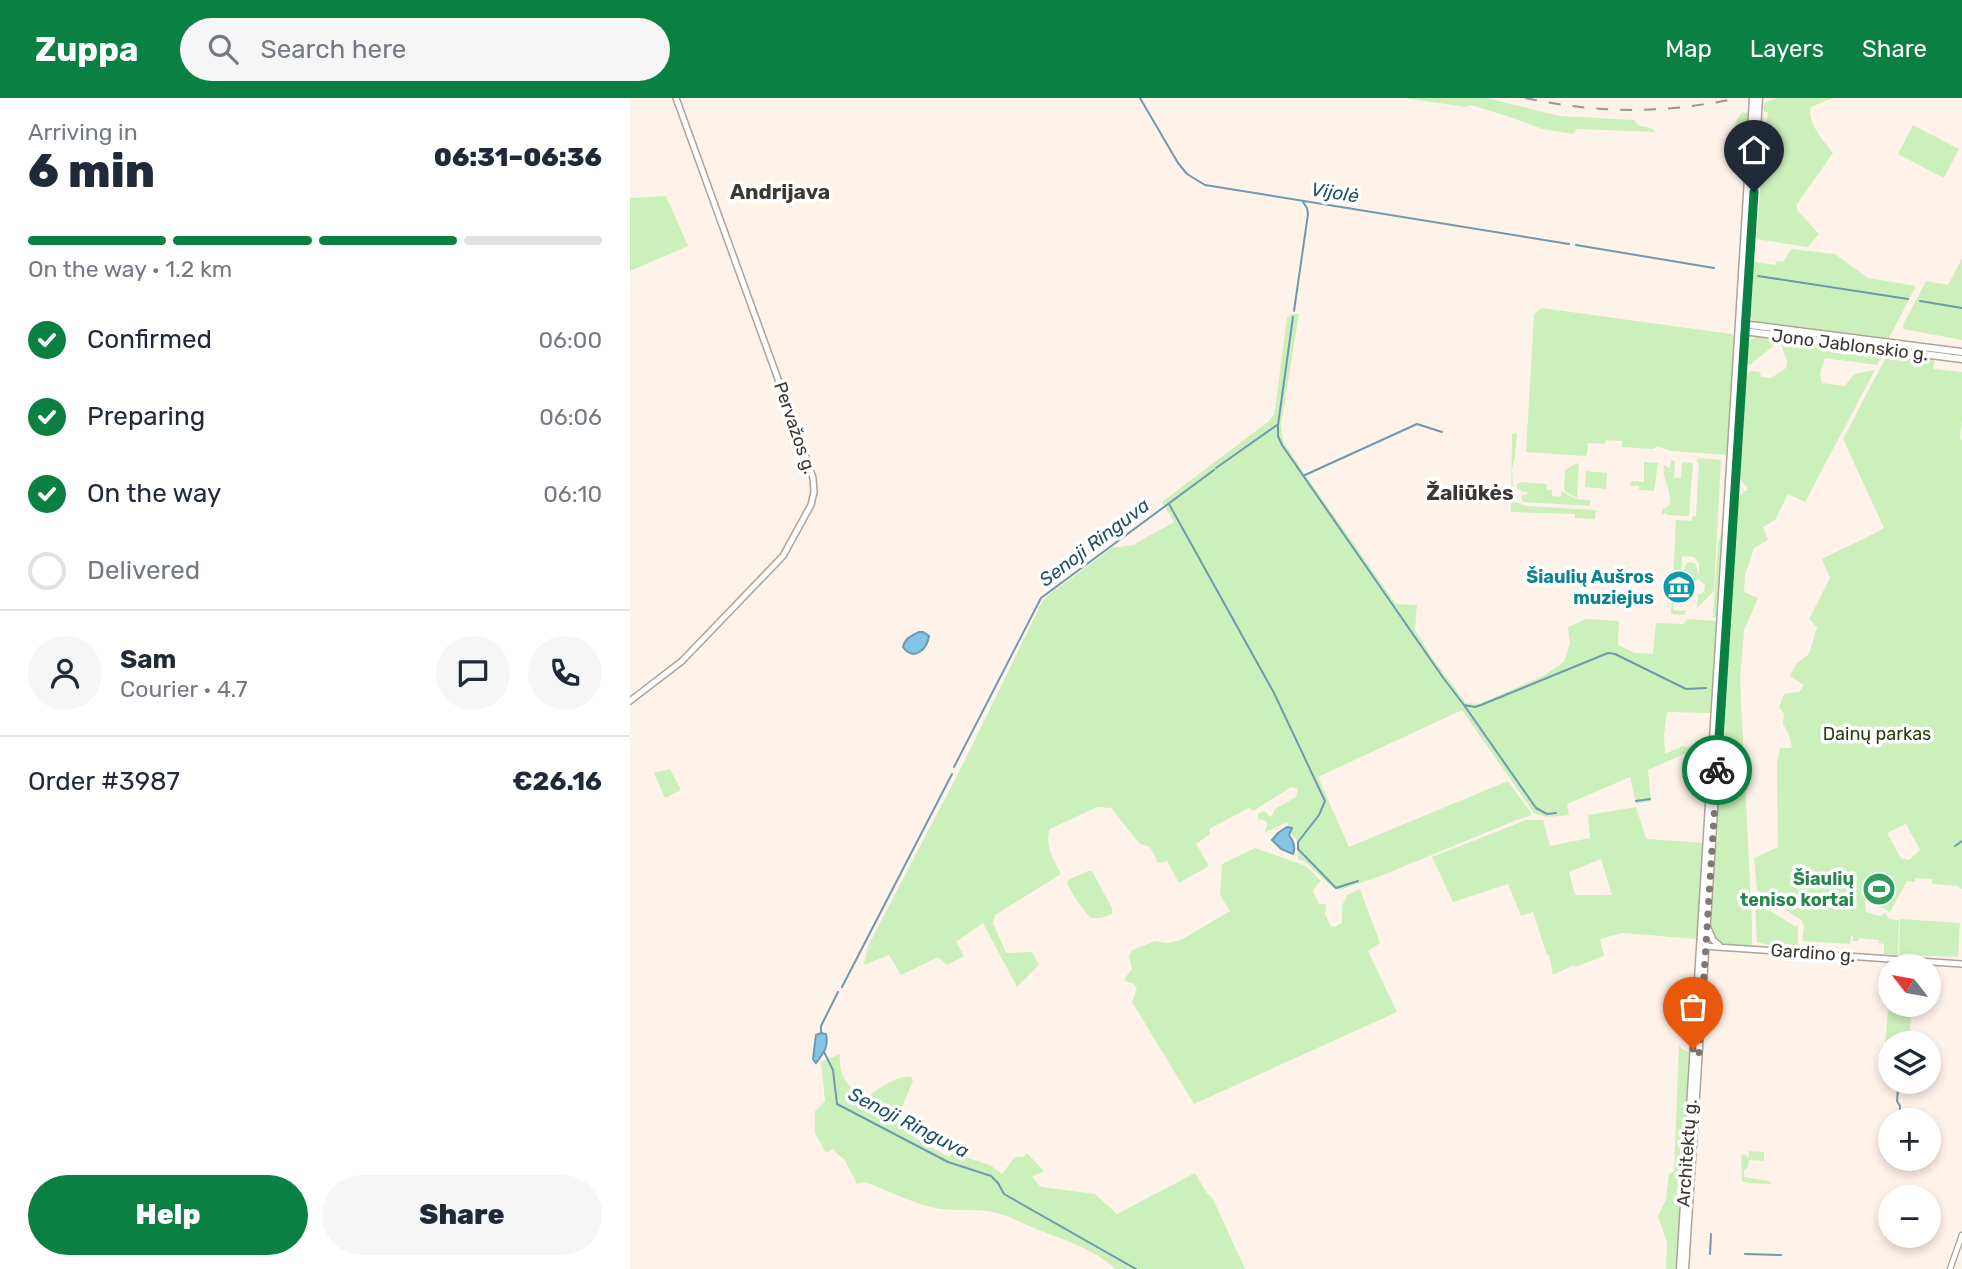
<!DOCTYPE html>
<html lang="en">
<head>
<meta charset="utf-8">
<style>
  body { margin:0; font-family:Rubik,sans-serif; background:#f6f6f7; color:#1f2937; height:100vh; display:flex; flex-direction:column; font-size:26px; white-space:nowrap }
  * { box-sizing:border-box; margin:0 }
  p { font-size:23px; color:#747a83 }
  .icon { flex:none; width:38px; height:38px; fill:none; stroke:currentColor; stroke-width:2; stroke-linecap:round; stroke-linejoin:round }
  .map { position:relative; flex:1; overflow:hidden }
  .sheet { display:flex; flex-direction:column; background:#fff; width:630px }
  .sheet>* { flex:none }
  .needle { width:46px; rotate:301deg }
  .controls { position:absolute; left:1248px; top:856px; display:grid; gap:14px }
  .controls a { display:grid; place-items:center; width:63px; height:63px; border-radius:50%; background:#fff; box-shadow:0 4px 10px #0003; font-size:35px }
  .pin { position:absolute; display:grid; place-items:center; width:60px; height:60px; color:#fff; margin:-72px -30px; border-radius:50% 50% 50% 0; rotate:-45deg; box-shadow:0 0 7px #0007 }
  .pin .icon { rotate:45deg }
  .courier { position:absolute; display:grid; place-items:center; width:70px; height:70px; margin:-35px; border:5px solid #0b8043; border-radius:50%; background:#fff; color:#222; box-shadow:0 2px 9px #0007 }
  .summary em { font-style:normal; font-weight:800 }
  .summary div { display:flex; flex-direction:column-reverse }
  .summary { display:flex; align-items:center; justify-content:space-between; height:119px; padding:0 28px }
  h1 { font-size:46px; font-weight:800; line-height:52px }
  .bar { display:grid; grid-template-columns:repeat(4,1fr); gap:10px 7px; align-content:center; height:84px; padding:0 28px }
  .bar i { height:9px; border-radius:5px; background:#e0e1e3 }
  .bar .on { background:#0b8043 }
  .bar p { grid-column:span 4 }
  .line { display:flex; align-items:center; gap:18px; padding:0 28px; border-top:2px solid #e0e1e3 }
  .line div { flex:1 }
  .round { display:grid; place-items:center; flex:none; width:74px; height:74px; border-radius:37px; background:#f6f6f7 }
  ol { padding:0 28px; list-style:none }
  li { display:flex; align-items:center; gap:21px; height:77px }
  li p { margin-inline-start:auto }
  li .icon { padding:7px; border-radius:50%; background:#0b8043; color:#fff; stroke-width:4 }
  li:last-child { color:#747a83 }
  li i { width:38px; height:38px; border:4px solid #e0e1e3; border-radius:50% }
  .action { display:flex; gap:14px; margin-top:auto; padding:14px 28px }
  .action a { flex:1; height:80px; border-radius:42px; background:#0b8043; color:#fff; font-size:28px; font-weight:800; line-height:80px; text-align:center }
  .action a+a { background:#f6f6f7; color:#1f2937 }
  header { display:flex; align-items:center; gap:42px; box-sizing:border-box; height:98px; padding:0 35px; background:#0b8043; color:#fff }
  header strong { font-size:33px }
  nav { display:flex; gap:38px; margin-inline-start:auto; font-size:24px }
  .search { width:490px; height:63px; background:#f6f6f7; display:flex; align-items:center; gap:18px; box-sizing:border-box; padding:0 24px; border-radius:38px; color:#747a83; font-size:26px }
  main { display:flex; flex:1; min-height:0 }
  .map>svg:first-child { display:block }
</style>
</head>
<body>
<header>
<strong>Zuppa</strong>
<div class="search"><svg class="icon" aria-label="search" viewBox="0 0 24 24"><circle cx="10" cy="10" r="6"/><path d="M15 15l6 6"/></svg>Search here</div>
<nav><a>Map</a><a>Layers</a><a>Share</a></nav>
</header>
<main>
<section class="sheet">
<div class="summary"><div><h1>6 min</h1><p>Arriving in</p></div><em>06:31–06:36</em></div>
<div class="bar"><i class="on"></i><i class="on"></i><i class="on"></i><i></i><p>On the way · 1.2 km</p></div>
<ol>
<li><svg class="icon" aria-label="check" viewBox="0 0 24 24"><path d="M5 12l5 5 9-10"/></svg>Confirmed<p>06:00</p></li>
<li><svg class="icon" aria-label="check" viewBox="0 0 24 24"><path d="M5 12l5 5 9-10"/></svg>Preparing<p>06:06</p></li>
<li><svg class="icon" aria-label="check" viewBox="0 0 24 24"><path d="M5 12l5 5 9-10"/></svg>On the way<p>06:10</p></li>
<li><i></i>Delivered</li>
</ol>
<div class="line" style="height:126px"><a class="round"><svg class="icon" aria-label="person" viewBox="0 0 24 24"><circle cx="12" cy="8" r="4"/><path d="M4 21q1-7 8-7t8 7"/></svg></a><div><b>Sam</b><p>Courier · 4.7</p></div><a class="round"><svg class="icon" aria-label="chat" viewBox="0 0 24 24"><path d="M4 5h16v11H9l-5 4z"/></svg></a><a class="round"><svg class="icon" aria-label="phone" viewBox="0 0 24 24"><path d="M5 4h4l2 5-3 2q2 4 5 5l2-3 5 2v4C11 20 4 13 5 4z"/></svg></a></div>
<div class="line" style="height:91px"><div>Order #3987</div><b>€26.16</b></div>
<div class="action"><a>Help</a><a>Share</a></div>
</section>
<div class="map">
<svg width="1332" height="1171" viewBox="0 0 1332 1171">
  <rect width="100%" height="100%" fill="#fff2e9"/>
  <path fill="#ccf0bb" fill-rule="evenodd" d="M774 0H856L930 18 1004 22 1008 27 1023 31 1026 34 947 31 943 36 912 31 877 18 841 7 836 9Z
    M1148 0H1203L1181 9C1176 24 1194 43 1203 55L1167 106V112L1189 136 1178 149 1126 141 1136 25 1138 15 1134 13 1133 8 1136 4Z
    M1113 14 1118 16 1116 48 1112 49 1104 48C1101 39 1104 20 1113 14Z
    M1283 27 1329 51 1314 80 1268 56Z
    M36 98 58 148 0 173V100Z
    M1161 151 1205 156 1238 180 1286 188 1258 242 1127 225 1120 219 1118 213 1122 163 1145 167 1146 163 1153 164Z
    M1332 160V242L1273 231V227L1296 183 1318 187Z
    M912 210 1101 236 1104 239 1098 357 1041 353 1027 348 1023 351 992 349V343L976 342 975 346 958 345 957 356 955 358 896 354 904 216Z
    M662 216H669L651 327 653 343 676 378 766 506 787 507 785 532 800 557 836 605 849 606 913 578 934 564 940 545 938 529 956 521 989 523 988 547 1005 555 1023 556 1026 525 1053 526 1057 521 1086 523 1088 525 1082 615 1037 614 1034 637 1035 656 1053 648 1057 650 1063 648V652L1018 672 1021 703 1006 706 1000 679 937 706 939 717C927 718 915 721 904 715L832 612 688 679 719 749 878 683 901 715 900 718 889 721 748 779 709 792 702 789 674 763 668 761 667 742 660 735 661 729H659L657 724 634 735 637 727 636 723 628 721V716L635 713 640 719 643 716 645 711 666 699 668 692 666 690 661 689 623 713 619 710 579 731 580 736 566 746 579 768 549 785 537 763 528 765 520 749 510 746 481 710 467 709 420 731C414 747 424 762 431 776L365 817 363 825 376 855 402 854 409 867 387 889 353 825 326 844 334 858 317 867 308 859 271 877 259 857 234 867 238 848 333 666 412 504 416 499 482 450 503 447 544 424 532 404 639 323 644 316 646 304 657 220Z
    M1128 238 1145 242 1147 245 1120 267 1117 266C1115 254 1114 243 1128 238Z
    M1156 243H1168L1248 253 1251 254 1252 259 1247 267 1195 260 1190 275 1192 285 1215 288 1224 276 1245 272 1175 404 1158 396 1145 422 1133 429 1138 442 1124 450 1115 477 1114 494 1128 500 1114 532 1110 583 1122 826V846L1118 848 1090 845 1081 836 1084 754 1088 742V696L1107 409 1110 398 1114 393H1117V390L1110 381V374L1113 292 1117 275 1121 273 1130 274 1131 279 1141 280 1156 270 1157 263 1151 246Z
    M1262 255 1305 260 1303 271 1332 274V322L1330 341 1332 342V791L1327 788 1304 786 1302 785V781L1285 780V784L1277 783 1260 814 1236 800 1235 804 1236 814 1249 818 1256 815 1259 821 1269 822 1268 857 1254 856V846L1249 845V842L1229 840 1228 843H1223V838H1221L1220 846 1172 843 1174 828 1171 822 1127 792 1124 760 1148 749 1147 665 1150 650H1162L1159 637 1153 626 1154 616 1149 609 1154 596 1169 594 1174 587 1160 578 1166 566 1179 556 1187 529 1179 521 1200 480 1192 461C1212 450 1234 442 1254 430L1213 341 1256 259ZM1276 726 1290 752 1279 762 1271 760 1257 735Z
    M887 335 885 359 882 371 884 404 897 408 966 412 965 421 945 420V416L881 414 882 336Z
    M1069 360 1091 362 1084 493 1067 510 1068 497 1074 494 1075 487 1069 482V479L1068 482 1063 483 1061 487H1056C1053 479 1052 471 1058 464L1065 465 1069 478V465L1064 459 1052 458 1051 484 1047 485 1046 492 1053 494 1055 490 1056 504 1044 503 1043 512 1056 513V514L1054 517 1041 516 1046 422 1062 423V419L1066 418 1069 365 1066 363Z
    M1041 362 1045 363 1044 380H1051L1052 364 1063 365 1059 418 1036 417 1037 414 1032 417V411L1036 410 1040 406C1041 389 1032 383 1034 367L1040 370Z
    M1014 364 1028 365 1024 393 1009 392V388H1000L1001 383 1014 384Z
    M947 365 949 367 947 400 934 393 935 372Z
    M956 373 977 375 976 391 955 389Z
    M890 384 916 386 917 392H922V398L931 399V393L946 401 960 402V408L893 404 891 397H897L898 394 891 393 887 390V386Z
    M1092 432 1094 436 1089 517 1086 519H1083L1088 446Z
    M40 671 51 692 35 700 24 675Z
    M1006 709 1016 740 1018 741 1074 745 1071 774 1068 841 992 835 970 841 974 858 945 869 944 867 923 877 919 857H917L903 814 891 818 878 786 823 804 802 759 896 722H913L920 748 960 740 958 717ZM971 761 982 797H945L939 774Z
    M625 750 676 768 691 783 686 788 683 793 689 806H696L695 816 701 828 705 829 712 825V808L717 797 730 791 750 845 738 853 767 914 564 1006 502 904 507 891 504 886 495 883 494 881 502 871 499 858 502 852 526 843 537 845 551 842 600 813 590 797 592 766Z
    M458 773H462L482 810V816L471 820H460L445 800 437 785 438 782Z
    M1128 805 1166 829 1168 826V852L1149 850 1127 844 1125 807Z
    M1270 821 1330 825 1328 859 1269 857Z
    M1258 913 1281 914 1279 945H1260V959L1254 958Z
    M1049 947 1052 951 1061 955 1052 1064 1053 1073 1047 1171H1036L1037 1145 1028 1118 1036 1102 1039 1075 1044 1074Z
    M210 956C208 984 223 984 228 1005L233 1004C241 994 268 976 281 979L283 983 270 1013 285 1040 319 1059 323 1055 360 1067 372 1076 385 1059H394L397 1055 414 1073 402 1079 411 1089 465 1096 487 1116 565 1075 576 1094 583 1101 615 1171H485C461 1148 429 1141 399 1128 386 1122 374 1116 359 1113 343 1111 327 1113 311 1111 288 1108 257 1092 235 1084L227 1086 214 1061 206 1055 204 1050 196 1055 185 1035V1013L195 1003 191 964Z
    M1119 1053 1134 1054V1063L1119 1062 1118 1069 1114 1072V1079L1139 1083 1141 1084 1140 1086 1117 1085 1112 1083 1111 1058 1114 1056 1119 1060Z"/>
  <path fill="#82c5e5" stroke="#6d9ab0" stroke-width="2" d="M289 534H293L299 538C297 551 284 564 273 549 275 540 281 538 289 534Z
    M657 729 662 730 659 737C663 742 666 750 663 756L651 751 642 742 648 735Z
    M191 935 196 936C199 949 193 956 186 965L183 961 186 937Z"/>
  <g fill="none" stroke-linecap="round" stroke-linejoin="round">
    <path stroke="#6d9ab0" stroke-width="2" d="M510 0 548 65 557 76 575 87 939 146
      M946 147 1084 170
      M1128 178 1278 201
      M1290 203 1332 210
      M664 213 678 116 677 110 673 104
      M663 219 648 327V338L652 347 814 581 834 607 906 710 917 716 926 715
      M586 370 647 327
      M675 377 787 326 812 334
      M539 406 644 595 695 703 689 717 668 744V751L706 790 728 783
      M834 607 845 609 851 607 978 555 985 556 1056 591 1076 590
      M324 669 411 500 584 372
      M1006 703 1020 701
      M1325 748 1332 743
      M212 889 322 676
      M191 934V928L208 894
      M194 954 203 972 207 1006 318 1064 361 1078 368 1085 374 1096 506 1171
      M1268 991 1267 1003 1270 1008 1269 1022
      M1279 1022V1021
      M1080 1156 1081 1136
      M1115 1156 1151 1157"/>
    <defs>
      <path id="tertiary" d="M1320 1171 1332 1137"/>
      <path id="secondary" d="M0 603 52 563 153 458 181 407 184 394 183 380 169 339 46 0
        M1078 830 1083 842 1089 847
        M1073 848 1332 866"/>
      <path id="primary" d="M1112 226 1332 254
        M1113 233 1332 261
        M1050 1171 1123 0
        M1055 1171 1129 0"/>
    </defs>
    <use href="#tertiary" stroke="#b0a297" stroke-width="7"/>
    <use href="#secondary" stroke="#b0a297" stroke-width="8"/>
    <use href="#primary" stroke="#b0a297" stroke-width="9"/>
    <use href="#tertiary" stroke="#fff" stroke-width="4.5"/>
    <use href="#secondary" stroke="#fff" stroke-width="5"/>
    <use href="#primary" stroke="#fff" stroke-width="6"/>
    <path stroke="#9d948d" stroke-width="2" stroke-dasharray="12 12" stroke-linecap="butt" d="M895 0C972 16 1032 16 1109 0"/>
  </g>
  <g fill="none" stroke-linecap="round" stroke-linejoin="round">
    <path stroke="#817873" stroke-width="7" stroke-dasharray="0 12.6" d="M1063 951V956H1069L1087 672"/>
    <path stroke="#0b8043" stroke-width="9" d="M1087 672 1124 94"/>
  </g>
  <defs>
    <symbol id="museum-disc" viewBox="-11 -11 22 22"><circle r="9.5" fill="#0f9aa8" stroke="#fff"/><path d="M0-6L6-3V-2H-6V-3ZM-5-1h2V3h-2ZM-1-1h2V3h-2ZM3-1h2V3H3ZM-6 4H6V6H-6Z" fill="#fff"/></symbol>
    <symbol id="stadium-disc" viewBox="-11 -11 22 22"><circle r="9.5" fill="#2e9e5b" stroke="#fff"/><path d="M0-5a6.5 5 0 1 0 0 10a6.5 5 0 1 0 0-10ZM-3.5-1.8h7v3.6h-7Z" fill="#fff"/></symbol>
  </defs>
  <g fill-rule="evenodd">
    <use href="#museum-disc" x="1030" y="470" width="38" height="38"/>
    <use href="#stadium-disc" x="1230" y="772" width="38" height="38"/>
  </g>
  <g text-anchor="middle" stroke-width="7" stroke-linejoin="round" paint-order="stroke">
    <g font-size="18" fill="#3d3733" stroke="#fff">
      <text transform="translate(1220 247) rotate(7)" y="6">Jono Jablonskio g.</text>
      <text transform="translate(165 330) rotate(71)" y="6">Pervažos g.</text>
      <text transform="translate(1183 855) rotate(4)" y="6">Gardino g.</text>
      <text transform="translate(1057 1055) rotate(-86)" y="6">Architektų g.</text>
    </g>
    <g font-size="18" font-weight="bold" fill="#0d838f" stroke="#fff" text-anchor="end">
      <text x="1024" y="485">Šiaulių Aušros<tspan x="1024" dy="21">muziejus</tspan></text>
    </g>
    <g font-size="18" fill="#21410b" stroke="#fff">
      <text x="1247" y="642">Dainų parkas</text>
    </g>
    <g font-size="18" font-weight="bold" fill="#27864d" stroke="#fff" text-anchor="end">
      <text x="1224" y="787">Šiaulių<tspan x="1224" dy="21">teniso kortai</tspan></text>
    </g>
    <g font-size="19" font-style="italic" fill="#1d5269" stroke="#fff">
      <text transform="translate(705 94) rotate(9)" y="7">Vijolė</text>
      <text transform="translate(464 444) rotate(-37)" y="7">Senoji Ringuva</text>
      <text transform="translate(279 1024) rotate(27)" y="7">Senoji Ringuva</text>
    </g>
    <g font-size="21" font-weight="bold" fill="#3d3733" stroke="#fff">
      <text x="150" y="101">Andrijava</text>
      <text x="840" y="402">Žaliūkės</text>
    </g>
  </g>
</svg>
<div class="controls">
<a><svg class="needle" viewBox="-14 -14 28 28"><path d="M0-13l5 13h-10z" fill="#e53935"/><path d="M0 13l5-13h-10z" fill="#747a83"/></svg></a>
<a><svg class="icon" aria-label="layers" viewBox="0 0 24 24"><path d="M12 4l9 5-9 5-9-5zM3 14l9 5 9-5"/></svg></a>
<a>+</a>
<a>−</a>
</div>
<div class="pin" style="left:1063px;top:951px;background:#ea580c"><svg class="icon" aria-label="bag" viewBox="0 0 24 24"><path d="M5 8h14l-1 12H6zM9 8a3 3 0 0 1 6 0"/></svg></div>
<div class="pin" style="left:1124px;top:94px;background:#1f2937"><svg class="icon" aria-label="home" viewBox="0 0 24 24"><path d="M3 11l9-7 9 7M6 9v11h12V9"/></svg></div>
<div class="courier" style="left:1087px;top:672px"><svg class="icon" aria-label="bike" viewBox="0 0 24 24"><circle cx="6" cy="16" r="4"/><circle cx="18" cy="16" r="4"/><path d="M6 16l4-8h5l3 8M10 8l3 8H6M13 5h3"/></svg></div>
</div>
</main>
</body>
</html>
